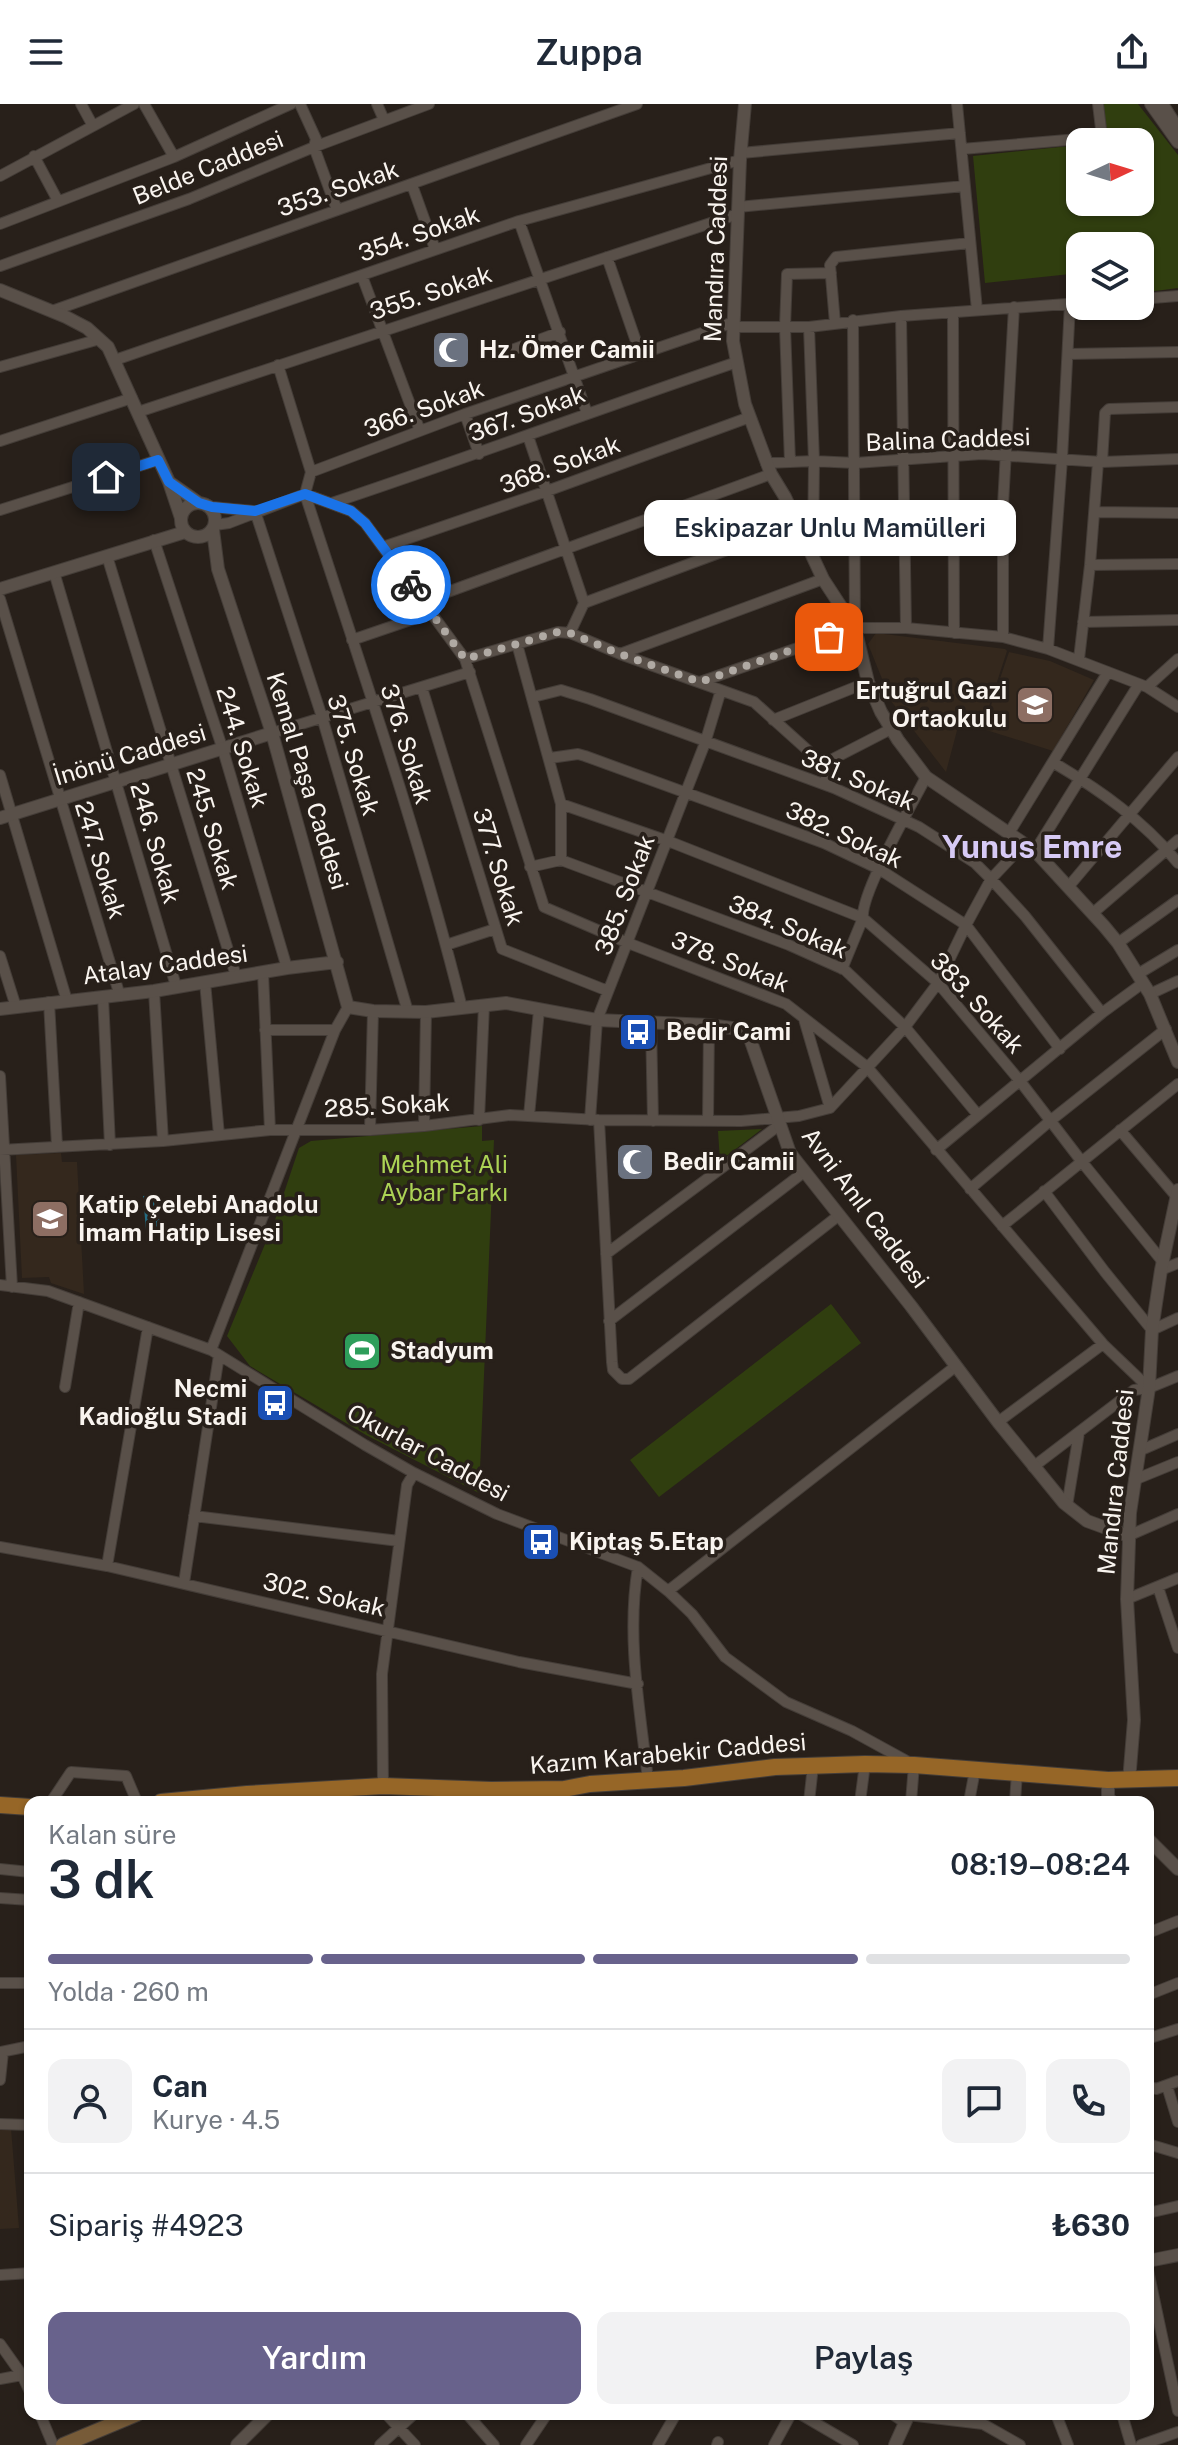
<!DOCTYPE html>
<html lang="tr">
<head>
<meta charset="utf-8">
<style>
  body { margin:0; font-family:"Public Sans",sans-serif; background:#f2f2f3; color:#1f2937; height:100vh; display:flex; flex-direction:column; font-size:30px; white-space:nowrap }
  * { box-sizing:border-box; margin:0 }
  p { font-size:26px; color:#747a83 }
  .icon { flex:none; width:44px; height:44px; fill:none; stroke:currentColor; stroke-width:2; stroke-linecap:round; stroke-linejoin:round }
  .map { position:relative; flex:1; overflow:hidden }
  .panel { position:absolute; left:24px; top:1692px; width:1130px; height:624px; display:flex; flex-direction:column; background:#fff; border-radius:16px; box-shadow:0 2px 6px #0004 }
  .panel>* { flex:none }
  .needle { width:52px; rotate:86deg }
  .fabs { position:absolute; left:1066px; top:24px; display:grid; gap:16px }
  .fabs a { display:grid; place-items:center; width:88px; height:88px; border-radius:16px; background:#fff; box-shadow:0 2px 6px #0004; font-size:40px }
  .pin { position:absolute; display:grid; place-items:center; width:68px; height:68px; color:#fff; margin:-34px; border-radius:16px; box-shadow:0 4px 12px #0006 }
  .courier { position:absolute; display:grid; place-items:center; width:80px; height:80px; margin:-40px; border:6px solid #1a73e8; border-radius:50%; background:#fff; color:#222; box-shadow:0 2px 10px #0007 }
  .bubble { position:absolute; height:56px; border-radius:16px; background:#fff; box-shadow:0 2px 6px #0004; font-size:26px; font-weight:600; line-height:56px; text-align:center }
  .summary em { font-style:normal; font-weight:600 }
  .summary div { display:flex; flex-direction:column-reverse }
  .summary { display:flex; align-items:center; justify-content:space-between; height:136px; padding:0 24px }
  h1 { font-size:52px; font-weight:600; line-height:60px }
  .bar { display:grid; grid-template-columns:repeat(4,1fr); gap:12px 8px; align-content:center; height:96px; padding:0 24px }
  .bar i { height:10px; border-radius:6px; background:#e0e1e3 }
  .bar .selected { background:#68628c }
  .bar p { grid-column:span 4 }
  .line { display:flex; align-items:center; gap:20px; padding:0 24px; border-top:2px solid #e0e1e3 }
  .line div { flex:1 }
  .round { display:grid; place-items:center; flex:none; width:84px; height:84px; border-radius:16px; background:#f2f2f3 }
  .button { display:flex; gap:16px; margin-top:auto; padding:16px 24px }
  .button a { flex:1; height:92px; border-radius:16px; background:#68628c; color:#fff; font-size:32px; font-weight:600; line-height:92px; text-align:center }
  .button a+a { background:#f2f2f3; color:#1f2937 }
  header { display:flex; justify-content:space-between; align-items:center; height:104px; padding:0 24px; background:#fff; font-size:36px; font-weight:600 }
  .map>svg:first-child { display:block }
</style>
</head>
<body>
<header><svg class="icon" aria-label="menu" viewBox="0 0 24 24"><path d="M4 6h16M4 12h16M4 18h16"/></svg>Zuppa<svg class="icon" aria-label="share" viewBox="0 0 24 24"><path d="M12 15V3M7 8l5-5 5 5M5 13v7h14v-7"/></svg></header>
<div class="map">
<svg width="1178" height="2341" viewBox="0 0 1178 2341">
  <rect width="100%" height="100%" fill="#28201a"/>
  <path fill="#34281d" d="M876 529 1005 545 1007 547 985 615 959 619 946 668 891 597 868 540Z
    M1009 548 1050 557 1094 576 1053 647 983 625Z
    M61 1049 62 1058H77L84 1190 51 1179 49 1173 22 1174 16 1051Z
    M0 2024H11L19 2124 0 2125Z"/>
  <path fill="#303e0f" d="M1103 0H1138L1178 51V184L1140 189V142H1080V169L985 179 973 52 1080 41V98H1140V38H1108Z
    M482 1022V1037L494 1036 479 1389 366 1331 250 1262 227 1232 275 1116 299 1044 311 1037Z
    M762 1025 720 1057 718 1027Z
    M831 1200 861 1239 659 1393 630 1356Z"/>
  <path fill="#246b81" d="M157 1091 160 1125 146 1126 143 1092Z"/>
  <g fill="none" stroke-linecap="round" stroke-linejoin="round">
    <defs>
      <path id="minor" d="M81 0 93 22
        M144 0 174 53
        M300 0 316 35 314 43 337 106
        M377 0 384 16
        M957 0 977 206
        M962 45 1102 33 1098 0
        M741 49 960 29
        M34 52 58 97
        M0 72 134 0
        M412 81 435 145
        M738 103 965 82
        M519 117 587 309
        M0 120 174 53 291 0
        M607 153 640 249
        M0 162 189 95 314 43 429 0
        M362 172 420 327
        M1140 195 1178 192
        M52 207 637 0
        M953 209 954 529
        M901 212 906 524
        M853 216 855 524
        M835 219 830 161 836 153 970 139
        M733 223H809L901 212 1080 199
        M809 223 814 357 813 449
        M501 250 560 228
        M1068 250 1178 248
        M115 256 519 117 740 56
        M278 261 311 368 305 390C360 560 419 730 462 904
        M0 263 100 235
        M138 308 738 110
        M465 310 479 350
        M528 332 584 499 570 529
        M0 337 132 294
        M790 358 785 223 787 170 831 169
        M1102 358 1105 309 1109 305 1178 303
        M766 359 814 357 855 359 982 350 1102 358 1178 355
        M311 368 465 310 734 218
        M332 399C467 354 601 304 737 258
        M206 400 212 403 253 407
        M0 406 158 356
        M255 407 322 613 408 908
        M1095 408 1178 409
        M215 421 229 419 305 390 351 407 365 419 465 555 544 803 628 839 786 900 867 963 1103 1240 1149 1284
        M154 436 223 646 287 864
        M383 443 547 387 750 313
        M107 452 236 872
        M1090 461 1178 460
        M54 468 176 882
        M0 495 120 892
        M423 497 771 370
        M584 499 797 420
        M1083 518 1178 516
        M1003 533V401L1014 203
        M352 536 431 509
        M517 540 561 700V756
        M1048 545 1062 355 1070 200
        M620 550 823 475
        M465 555 558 528 570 529 620 550 754 598 823 660 828 682
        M1079 555 1090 461 1098 358
        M700 578 855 524H906L1003 533 1048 545 1147 583 1178 603
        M1147 583 1178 555
        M422 584 502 845 608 887
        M533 593 561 586 590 595 834 684 919 723 975 759 991 775 1025 812 1102 909
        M773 616 868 578
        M272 629 470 568
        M550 654 578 650 585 652 824 739 879 765 966 821 1060 945
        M1054 659C1100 686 1144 717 1178 759
        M823 660 891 625
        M0 671 67 897
        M561 700 668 737 863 814 938 879 1020 977 1082 1058 1163 1158
        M1009 729 1108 568
        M1035 747 1139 580
        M530 763 561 756 789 841 845 866 905 923 978 1011
        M1069 782 1178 653
        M1093 809 1178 736
        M1118 839 1178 796
        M446 841 495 825
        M0 852 16 903
        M842 865 863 814C860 790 913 699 926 673
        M263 869 270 1026
        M1138 870 1178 846
        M205 878 219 1031
        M154 887 163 1037
        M1150 890 1178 877
        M103 893 110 1041
        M49 898 57 1042
        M804 915 830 1004
        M651 919 653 1017
        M265 926H335
        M0 972 12 1183
        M529 1012 539 906
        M479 1016 484 901
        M590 1016 597 916 705 639 721 586
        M599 1016 612 1258 613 1266 622 1275H629L838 1112
        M708 1017 709 921
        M424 1022 426 908
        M370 1026 373 907
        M1120 1026 1176 1092
        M0 1046 163 1037 270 1026H370L424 1022 510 1011 599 1016 741 1017 799 1012 830 1004 905 923 938 879 966 821 991 775 1024 740
        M936 1046 1102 909 1143 879
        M970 1085 1050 1017 1166 925
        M1044 1087 1105 1168 1152 1226 1178 1214
        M1002 1122 1178 980
        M606 1150 778 1022
        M1161 1166 1178 1159
        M0 1181 48 1187 211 1246 365 1341 414 1369 497 1410 638 1463 668 1487 692 1510 725 1553 786 1598 852 1627 914 1661 911 1698
        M609 1217 804 1068
        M211 1246 335 926 348 903
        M65 1283 79 1198
        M998 1318 1103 1240
        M1139 1347 1178 1330
        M1033 1363 1134 1286 1149 1284 1178 1272
        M1134 1376 1178 1358
        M1067 1402 1079 1329
        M194 1412 399 1437
        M1128 1432 1178 1410
        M0 1443 107 1462 519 1558 638 1580
        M107 1462 148 1223
        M638 1463C626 1532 640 1606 648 1676
        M184 1479 219 1251
        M1158 1483 1178 1544
        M668 1487 956 1262
        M1127 1495 1178 1474
        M383 1682 382 1570 407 1381 414 1369
        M51 1698 71 1668 126 1672 137 1698
        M809 1698 813 1662
        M860 1698 865 1660
        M969 1698 975 1666
        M1015 1698 1017 1668
        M0 1765 30 1768
        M0 1794 30 1796
        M1148 1829 1178 1817
        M0 1879H30
        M1148 1891 1178 1879
        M1148 1931 1153 1933 1178 1925
        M0 1948 30 1942
        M0 1976 3 1948
        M1148 1982 1156 1985 1178 1977
        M1167 1982 1178 2018
        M0 2020 30 2021
        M1148 2040 1178 2049
        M1148 2109 1178 2102
        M1148 2166 1178 2307
        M0 2171 30 2169
        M0 2240 22 2271 30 2288
        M0 2275 22 2271
        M40 2310 53 2341
        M386 2310 415 2341
        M467 2310 494 2341
        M800 2310 853 2341
        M892 2310 904 2318
        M1056 2310 1068 2341
        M1122 2310 1131 2341
        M908 2311 983 2320 1020 2341
        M380 2341 414 2310
        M526 2341 547 2310
        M658 2341 676 2310
        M717 2341 718 2338
        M774 2341 791 2310
        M1141 2341 1178 2328"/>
      <path id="tertiary" d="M745 0 740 56 733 237 745 300 771 370 785 393 823 475 855 524 868 578 881 608 898 636 926 673 1035 747 1104 822 1118 839 1150 890 1178 958
        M1151 0 1178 38
        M1162 0 1176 22
        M0 186 66 213 87 224 108 243 169 378 181 414
        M169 378 199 399
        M181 416a17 17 0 1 1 34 0a17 17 0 1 1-34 0Z
        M213 426 218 465 272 629 348 903 373 907 426 908 506 899 597 916 709 921 747 926 790 1049 911 1202 998 1318 1064 1399 1087 1417 1128 1432
        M0 485 185 428
        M0 714 272 629
        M0 905 154 887 287 864 337 858
        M1108 1676V1693L1112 1698
        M1129 1677 1134 1616 1127 1495 1130 1409 1149 1284 1152 1226 1161 1166 1178 1086
        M1148 1735 1178 1765
        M1148 2157 1178 2151
        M237 2341 268 2310
        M895 2341 909 2310"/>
      <path id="secondary" d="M63 2341 137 2310"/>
      <path id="primary" d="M161 1698 247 1690 383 1682 491 1686 564 1685 590 1680 684 1674 775 1663 865 1660 914 1661 1108 1676 1178 1674
        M0 1701 30 1703"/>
    </defs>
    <use href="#minor" stroke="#443d38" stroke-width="12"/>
    <use href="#tertiary" stroke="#443d38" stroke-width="14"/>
    <use href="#secondary" stroke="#443d38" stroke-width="16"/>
    <use href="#primary" stroke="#443d38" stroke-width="18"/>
    <use href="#minor" stroke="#595049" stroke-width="10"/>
    <use href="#tertiary" stroke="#595049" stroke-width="12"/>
    <use href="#secondary" stroke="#775b38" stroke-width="14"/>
    <use href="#primary" stroke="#966627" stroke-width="16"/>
  </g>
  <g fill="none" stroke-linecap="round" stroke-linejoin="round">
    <path stroke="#b0aaa4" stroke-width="8" stroke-dasharray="0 14.4" d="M411 481 465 555 558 528 570 529 620 550 700 578 829 533"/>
    <path stroke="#1a73e8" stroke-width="10" d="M106 373 158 356 169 378 199 399 212 403 255 407 305 390 351 407 365 419 411 481"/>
  </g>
  <defs>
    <symbol id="mosque-square" viewBox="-11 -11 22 22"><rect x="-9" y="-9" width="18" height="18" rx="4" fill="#6b7280" stroke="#28201a"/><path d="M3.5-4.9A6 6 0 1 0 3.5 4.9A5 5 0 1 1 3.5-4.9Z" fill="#fff"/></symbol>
    <symbol id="school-square" viewBox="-11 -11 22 22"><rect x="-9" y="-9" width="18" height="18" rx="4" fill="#8d6e63" stroke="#28201a"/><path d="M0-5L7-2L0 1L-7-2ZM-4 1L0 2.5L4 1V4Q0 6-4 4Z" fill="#fff"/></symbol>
    <symbol id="bus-square" viewBox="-11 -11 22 22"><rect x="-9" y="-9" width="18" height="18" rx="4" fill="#1a4fb4" stroke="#28201a"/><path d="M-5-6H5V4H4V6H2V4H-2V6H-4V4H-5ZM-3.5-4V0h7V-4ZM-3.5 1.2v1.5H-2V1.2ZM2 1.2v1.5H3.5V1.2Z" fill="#fff"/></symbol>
    <symbol id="stadium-square" viewBox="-11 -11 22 22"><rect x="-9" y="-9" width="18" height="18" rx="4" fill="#2e9e5b" stroke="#28201a"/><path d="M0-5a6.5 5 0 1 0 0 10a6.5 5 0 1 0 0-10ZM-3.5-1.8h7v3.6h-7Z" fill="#fff"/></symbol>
  </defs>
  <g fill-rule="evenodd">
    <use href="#mosque-square" x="429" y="224" width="44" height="44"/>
    <use href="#school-square" x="1013" y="579" width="44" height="44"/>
    <use href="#bus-square" x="616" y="906" width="44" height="44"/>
    <use href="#mosque-square" x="613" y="1036" width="44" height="44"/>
    <use href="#school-square" x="28" y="1093" width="44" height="44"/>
    <use href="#stadium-square" x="340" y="1225" width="44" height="44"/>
    <use href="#bus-square" x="253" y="1277" width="44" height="44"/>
    <use href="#bus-square" x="519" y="1416" width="44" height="44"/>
  </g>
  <g text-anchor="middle" stroke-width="7" stroke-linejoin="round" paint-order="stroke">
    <g font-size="24" fill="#f9f4ef" stroke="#28201a">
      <text transform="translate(208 64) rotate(-22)" y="8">Belde Caddesi</text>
      <text transform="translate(338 85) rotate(-19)" y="8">353. Sokak</text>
      <text transform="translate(419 130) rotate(-19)" y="8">354. Sokak</text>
      <text transform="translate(716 145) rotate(-88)" y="8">Mandıra Caddesi</text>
      <text transform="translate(431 189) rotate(-18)" y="8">355. Sokak</text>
      <text transform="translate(424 305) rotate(-20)" y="8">366. Sokak</text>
      <text transform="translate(527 310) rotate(-20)" y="8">367. Sokak</text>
      <text transform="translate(948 336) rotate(-2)" y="8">Balina Caddesi</text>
      <text transform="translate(560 361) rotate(-20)" y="8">368. Sokak</text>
      <text transform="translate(406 640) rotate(73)" y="8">376. Sokak</text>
      <text transform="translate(242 643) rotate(73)" y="8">244. Sokak</text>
      <text transform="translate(130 651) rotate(-17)" y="8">İnönü Caddesi</text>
      <text transform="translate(353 651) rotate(73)" y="8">375. Sokak</text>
      <text transform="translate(858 676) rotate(23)" y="8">381. Sokak</text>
      <text transform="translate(307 677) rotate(73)" y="8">Kemal Paşa Caddesi</text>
      <text transform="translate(212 725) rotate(73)" y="8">245. Sokak</text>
      <text transform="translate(844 731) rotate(25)" y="8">382. Sokak</text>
      <text transform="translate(155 739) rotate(74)" y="8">246. Sokak</text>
      <text transform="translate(100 756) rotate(73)" y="8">247. Sokak</text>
      <text transform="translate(498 763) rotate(73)" y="8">377. Sokak</text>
      <text transform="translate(625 791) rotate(-69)" y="8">385. Sokak</text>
      <text transform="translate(788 823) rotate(23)" y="8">384. Sokak</text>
      <text transform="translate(730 858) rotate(22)" y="8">378. Sokak</text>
      <text transform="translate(165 861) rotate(-8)" y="8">Atalay Caddesi</text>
      <text transform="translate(977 899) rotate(48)" y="8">383. Sokak</text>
      <text transform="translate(387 1002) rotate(-3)" y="8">285. Sokak</text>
      <text transform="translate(865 1104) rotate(53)" y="8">Avni Anıl Caddesi</text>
      <text transform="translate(428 1349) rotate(28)" y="8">Okurlar Caddesi</text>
      <text transform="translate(1116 1378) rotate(-84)" y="8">Mandıra Caddesi</text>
      <text transform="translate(324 1491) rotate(13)" y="8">302. Sokak</text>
      <text transform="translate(668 1650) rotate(-5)" y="8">Kazım Karabekir Caddesi</text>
    </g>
    <g font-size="24" font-weight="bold" fill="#f9f4ef" stroke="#28201a" text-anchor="start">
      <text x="479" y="254">Hz. Ömer Camii</text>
      <text x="1007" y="595" text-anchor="end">Ertuğrul Gazi<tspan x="1007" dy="28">Ortaokulu</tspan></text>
      <text x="666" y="936">Bedir Cami</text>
      <text x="663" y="1066">Bedir Camii</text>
      <text x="78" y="1109">Katip Çelebi Anadolu<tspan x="78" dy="28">İmam Hatip Lisesi</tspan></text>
      <text x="390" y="1255">Stadyum</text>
      <text x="247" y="1293" text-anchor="end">Necmi<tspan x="247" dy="28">Kadioğlu Stadi</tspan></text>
      <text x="569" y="1446">Kiptaş 5.Etap</text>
    </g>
    <g font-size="24" fill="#acd355" stroke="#28201a">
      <text x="444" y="1069">Mehmet Ali<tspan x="444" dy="28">Aybar Parkı</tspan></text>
    </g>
    <g font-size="32" font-weight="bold" fill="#d7caf5" stroke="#28201a">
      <text x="1032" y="754">Yunus Emre</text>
    </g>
  </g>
</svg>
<div class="fabs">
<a><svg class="needle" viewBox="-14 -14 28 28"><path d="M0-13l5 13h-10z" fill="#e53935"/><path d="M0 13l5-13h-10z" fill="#747a83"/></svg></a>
<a><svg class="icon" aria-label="layers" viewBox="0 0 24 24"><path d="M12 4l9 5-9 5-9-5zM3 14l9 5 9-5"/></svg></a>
</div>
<div class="pin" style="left:829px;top:533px;background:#ea580c"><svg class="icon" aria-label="bag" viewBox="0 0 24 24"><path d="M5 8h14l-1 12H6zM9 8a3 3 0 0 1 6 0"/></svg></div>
<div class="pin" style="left:106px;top:373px;background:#1f2937"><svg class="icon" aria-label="home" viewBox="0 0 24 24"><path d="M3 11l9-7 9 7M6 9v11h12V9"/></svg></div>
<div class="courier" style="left:411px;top:481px"><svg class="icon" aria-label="bike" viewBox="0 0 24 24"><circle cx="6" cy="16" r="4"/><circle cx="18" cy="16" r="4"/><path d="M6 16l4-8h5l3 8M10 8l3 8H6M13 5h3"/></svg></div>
<div class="bubble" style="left:644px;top:396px;width:372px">Eskipazar Unlu Mamülleri</div>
<section class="panel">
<div class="summary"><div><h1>3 dk</h1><p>Kalan süre</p></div><em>08:19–08:24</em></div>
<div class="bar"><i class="selected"></i><i class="selected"></i><i class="selected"></i><i></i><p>Yolda · 260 m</p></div>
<div class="line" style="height:144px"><a class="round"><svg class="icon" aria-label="person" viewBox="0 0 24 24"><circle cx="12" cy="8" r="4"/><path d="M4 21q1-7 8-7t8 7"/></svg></a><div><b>Can</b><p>Kurye · 4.5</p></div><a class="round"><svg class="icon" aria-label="chat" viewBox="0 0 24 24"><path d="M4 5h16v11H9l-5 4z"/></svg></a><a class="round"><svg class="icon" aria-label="phone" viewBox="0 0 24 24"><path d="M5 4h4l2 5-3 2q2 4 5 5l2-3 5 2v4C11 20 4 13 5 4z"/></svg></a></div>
<div class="line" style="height:104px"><div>Sipariş #4923</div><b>₺630</b></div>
<div class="button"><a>Yardım</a><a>Paylaş</a></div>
</section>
</div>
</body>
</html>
